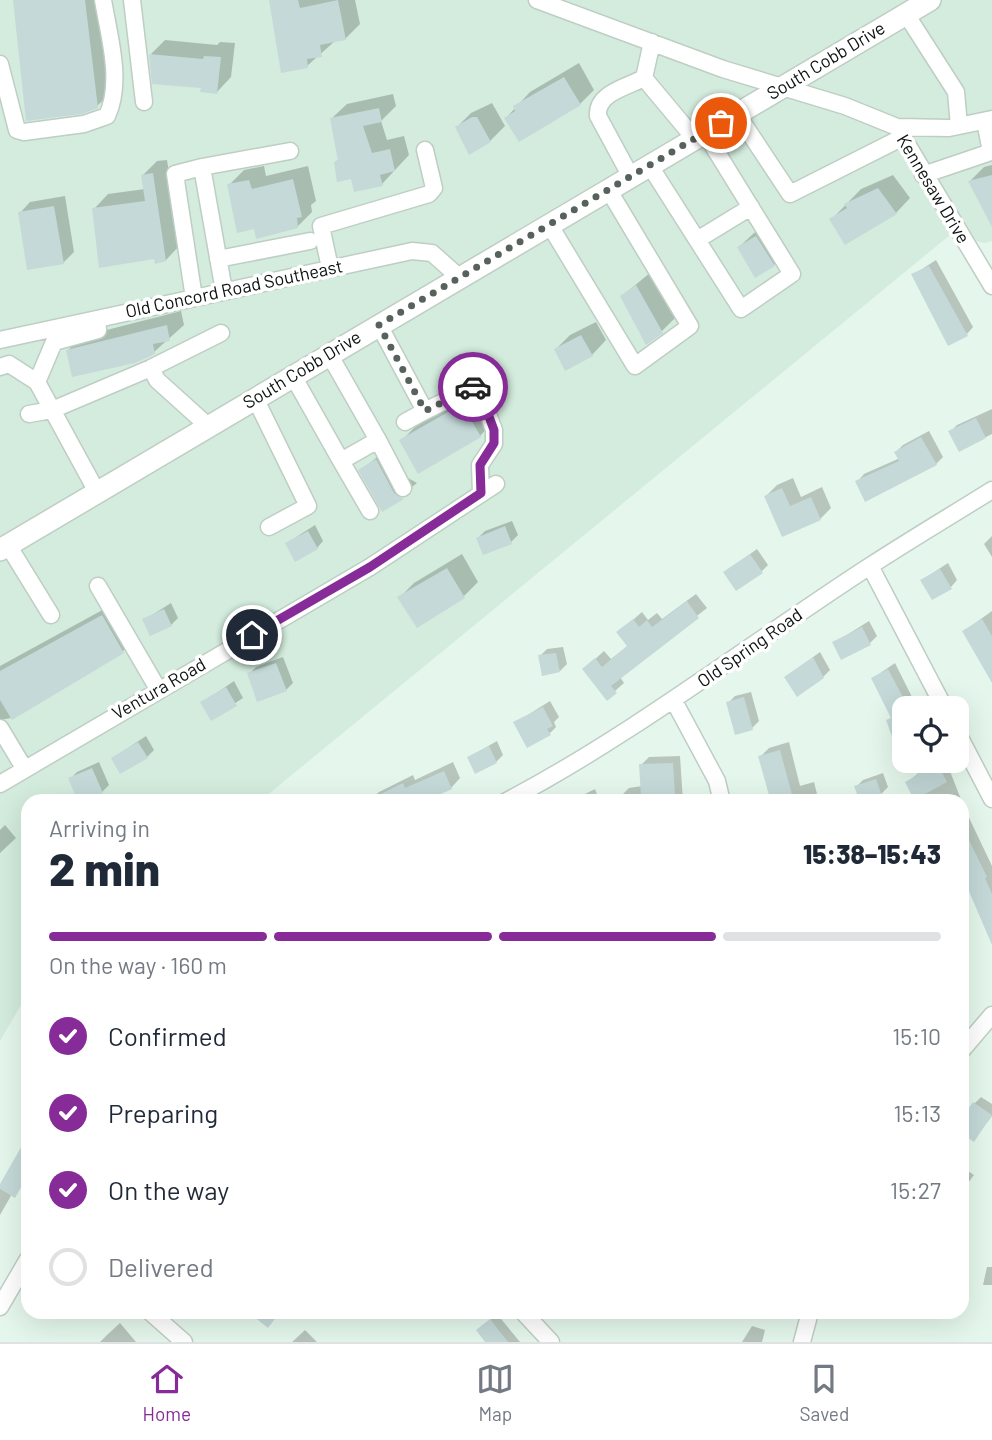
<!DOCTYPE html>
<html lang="en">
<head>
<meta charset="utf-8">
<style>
  body { margin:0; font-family:Barlow,sans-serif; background:#f2f2f3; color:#1f2937; height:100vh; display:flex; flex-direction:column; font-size:26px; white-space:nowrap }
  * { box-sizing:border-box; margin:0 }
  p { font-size:23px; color:#747a83 }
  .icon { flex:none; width:38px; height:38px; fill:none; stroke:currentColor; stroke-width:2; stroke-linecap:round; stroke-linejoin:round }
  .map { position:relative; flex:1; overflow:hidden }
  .sheet { position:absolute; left:21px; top:794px; width:948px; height:525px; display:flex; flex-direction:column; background:#fff; border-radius:21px; box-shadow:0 7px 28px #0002 }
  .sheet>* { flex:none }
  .fabs { position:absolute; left:892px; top:696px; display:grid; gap:14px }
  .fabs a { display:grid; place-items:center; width:77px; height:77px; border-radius:14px; background:#fff; box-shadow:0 7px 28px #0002; font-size:35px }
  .pin { position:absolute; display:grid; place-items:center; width:60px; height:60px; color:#fff; margin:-30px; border:4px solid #fff; border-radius:50%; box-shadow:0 2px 7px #0007 }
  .courier { position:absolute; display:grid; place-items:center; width:70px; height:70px; margin:-35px; border:5px solid #862b97; border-radius:50%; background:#fff; color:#222; box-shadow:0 2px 9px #0007 }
  .head em { font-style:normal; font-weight:800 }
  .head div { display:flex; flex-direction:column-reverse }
  .head { display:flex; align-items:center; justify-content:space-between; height:119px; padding:0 28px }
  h1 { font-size:46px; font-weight:800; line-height:52px }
  .bar { display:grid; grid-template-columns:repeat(4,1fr); gap:10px 7px; align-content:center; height:84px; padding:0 28px }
  .bar i { height:9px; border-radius:5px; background:#e0e1e3 }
  .bar .current { background:#862b97 }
  .bar p { grid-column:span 4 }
  ol { padding:0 28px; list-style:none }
  li { display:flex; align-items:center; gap:21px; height:77px }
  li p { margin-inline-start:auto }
  li .icon { padding:7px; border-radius:50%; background:#862b97; color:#fff; stroke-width:4 }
  li:last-child { color:#747a83 }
  li i { width:38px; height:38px; border:4px solid #e0e1e3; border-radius:50% }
  .tabs { display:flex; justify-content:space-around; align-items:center; height:98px; border-top:2px solid #e0e1e3; background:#fff; font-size:19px; color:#747a83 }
  .tabs a { display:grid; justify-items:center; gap:4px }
  .tabs .current { color:#862b97 }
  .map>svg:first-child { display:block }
</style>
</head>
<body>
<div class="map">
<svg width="992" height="1342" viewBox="0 0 992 1342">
  <rect width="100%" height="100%" fill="#e5f7ec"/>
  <path fill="#d3ecdd" d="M0 0H992V241L985 243 950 235 260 801 28 802V993L0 1041Z"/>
  <path fill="#0003" d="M15 0H101L112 92 97 106Z
    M270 0H355L360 24 345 39 335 41 307 66Z
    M165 40 217 45 220 42 235 43 231 77 217 92 203 87 151 54Z
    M579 63 594 90 580 104 506 118 530 92Z
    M393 94 396 106 381 121 387 140 404 136 409 155 382 184 336 162 339 159 332 118 347 104Z
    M492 103 505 126 490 141 457 127 471 113Z
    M167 160 180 245 166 260 155 257 94 209 108 194 145 189 142 176 157 161Z
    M992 165V218L970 181 984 167Z
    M264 166 266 176 308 166 316 201 311 205 312 212 297 227H255L229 185 244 170Z
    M893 175 910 198 896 213 832 219 861 189Z
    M65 196 74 252 63 263 20 213 30 202Z
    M771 223 788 250 774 265 739 247 754 233Z
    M936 260 973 327 967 334 913 275Z
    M651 272 676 317 662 331 622 296Z
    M181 311 184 325 154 352 68 350 83 336Z
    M596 322 606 340 592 355 556 349 570 335Z
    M477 391 494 421 480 436 401 441 416 426Z
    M992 409V434L960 450 950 432 957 425Z
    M929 431 943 457 936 464 858 481 864 474 900 458 896 452 903 445Z
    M391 446 408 478 417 483 383 510 361 470Z
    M793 478 801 497 822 487 831 508 820 519 766 496 777 485Z
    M512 521 518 535 511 542 478 538 485 531Z
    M315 525 323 541 317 548 287 543Z
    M992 536V557L984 544Z
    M757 549 768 565 761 572H725Z
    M462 554 478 582 464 596 400 597 414 583Z
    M948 563 957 580 951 587 922 580Z
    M696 594 707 608 620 677 624 683 607 698 593 661 604 651 611 659 629 645 619 632 642 612 648 620 657 613 662 619Z
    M117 602 137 637 123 651 11 718 0 720V666Z
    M171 603 178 618 171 625 144 620Z
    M992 611V680L964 631Z
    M869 621 877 636 870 643H834Z
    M563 647 567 664 560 671 540 656 547 649Z
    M820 652 830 670 823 677H786Z
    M283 657 293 683 286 690 249 674 256 667Z
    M895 663 918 709H905V746L898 748 888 721 892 716 873 678Z
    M234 681 243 698 211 719 202 703Z
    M751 692 759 721 752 728 728 703 735 696Z
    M550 701 559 717 554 722 556 727 549 734 515 723Z
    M146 736 154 750 147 757 113 758Z
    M497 741 503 755 496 762 469 757Z
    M789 742 800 786 814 782 819 802H771L760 757 769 748Z
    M680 756 683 801 687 802H622L621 796 629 788 642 786 641 765 649 757Z
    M913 761H946L962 802H927L923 793 907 782 919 773Z
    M99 762 109 785 102 792 70 779 77 772Z
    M453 762 460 778 451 788 369 801 379 792 413 775 415 780Z
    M883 773 888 787 881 794 856 787 863 780Z
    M595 789 600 802H569Z
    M962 803 992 866V930L962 872Z
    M5 825 16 838 0 853V830Z
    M981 1097 992 1104V1116L974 1139V1104Z
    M28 1123V1135L22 1131Z
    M28 1140V1178L14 1196 12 1194 0 1215V1186Z
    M962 1167 974 1175 962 1191Z
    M987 1267H992V1285H983Z
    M497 1314 520 1342H487L485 1324Z
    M120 1323 136 1342H100L107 1335Z
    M752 1326 765 1330 762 1342H742Z
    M305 1330 317 1342H292Z"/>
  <path fill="#c4d9d8" d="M13 0H85L98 108 82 114 26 121Z
    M269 0H298L300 8 338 0 346 40 320 45 322 57 307 59 308 68 281 73Z
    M149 54 203 59 204 56 221 57 217 94 200 92 201 88 152 84Z
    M564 77 581 105 519 142 504 118 515 111 513 106Z
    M379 108 382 122 363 126 372 153 390 149 395 171 380 175 383 186 354 192 351 179 337 182 334 162 338 161 330 118Z
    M472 117H477L491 142 469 155 455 127Z
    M153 173 166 261 155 264 154 259 99 268 92 208 145 201 141 175Z
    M992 175V227L968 181Z
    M293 179 302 217 297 218 298 228 256 239 254 229 237 233 227 184 249 180 252 189Z
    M878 188 897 214 845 245 829 219 847 208 844 204Z
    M54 206 64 264 27 270 18 212Z
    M756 236 775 266 755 278 737 247Z
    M929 266 968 336 948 346 911 274Z
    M636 285 663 333 646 345 620 296Z
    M167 325 170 341 153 344 155 354 135 363 72 377 66 350Z
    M581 335 593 356 565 371 554 349Z
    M462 404 481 437 418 474 399 440Z
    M976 418 986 438 959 452 948 431Z
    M921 437 937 465 865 502 855 481 899 461 894 452Z
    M376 459 394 493 404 499 382 512 358 470Z
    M782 488 790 506 811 497 821 520 782 537 764 496Z
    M505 526 512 544 483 555 476 538Z
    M308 531 318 549 295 562 285 543Z
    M750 554 763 573 736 591 723 572Z
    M447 568 465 598 417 628 397 597Z
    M940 569 952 589 932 600 920 580Z
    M687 601 699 618 611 686 617 693 607 701 582 669 595 658 602 667 627 646 616 632 633 619 639 627 647 620 652 627Z
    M164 609 172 626 150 636 142 619Z
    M102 615 124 653 12 720 0 700V671Z
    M982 619 992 636V683L962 631Z
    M862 627 871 645 841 660 832 642Z
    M556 653 560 672 542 676 538 655Z
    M813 657 824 678 797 697 784 677Z
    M276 663 287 691 257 702 247 673Z
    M888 669 905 701 903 767 886 720 891 718 871 678Z
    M226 687 237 706 211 721 200 702Z
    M744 697 753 730 735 735 726 702Z
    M543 707 553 726 547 729 551 735 527 748 513 722Z
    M138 742 148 758 120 774 111 758Z
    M489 746 497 763 475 774 467 757Z
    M780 750 794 802H771L758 756Z
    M911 761 937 763 947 782 914 800 905 782 918 775Z
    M673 763 675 795 641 797 639 764Z
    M92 768 103 793 78 802 68 778Z
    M444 771 452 789 423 802H365L403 783 405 788Z
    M876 779 882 796 860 802 854 786Z
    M962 826 987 877 985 878 992 894V945L962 875Z
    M973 1102 992 1115 974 1142 962 1134V1118Z
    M28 1135V1175L15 1198 0 1189V1184Z
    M248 1312H280L268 1328Z
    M490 1319 508 1342H485L476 1330Z"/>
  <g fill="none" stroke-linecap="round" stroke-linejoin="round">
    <defs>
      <path id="minor" d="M132 0 144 102
        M537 0 723 69 845 106 897 127 949 128 992 119
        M906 14 956 92 959 126
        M0 64 17 130 24 132 84 124 107 116C123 82 109 36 103 0
        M644 78 695 139
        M737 114 790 194 901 138
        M898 129 992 286
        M650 166 741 309 792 274 705 133
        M202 167 290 151
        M923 175 991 152 985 121
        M631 177 598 116C596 93 627 87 644 78L652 42
        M549 224 635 366 690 326 608 189
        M697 240 751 207
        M218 259 310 241
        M330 268 321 226 429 194 434 188 425 150
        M194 298 175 174 202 167 224 291
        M379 325 425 411 473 387 485 406 494 430V444L480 465 481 493
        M0 340 412 251 432 253 459 277
        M0 367 9 364 37 382
        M293 376 341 461 378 440 329 354
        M255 398 308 506 269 527
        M29 414 52 410 151 368
        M405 422 425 411
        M208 426 157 380 151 368 221 333
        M378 440 403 488
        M341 461 370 511
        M97 492 37 382 54 342 98 330 97 319
        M8 545 51 615
        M870 566 945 709
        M98 586 158 689
        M674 701 717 781 722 802
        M0 728 24 768
        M957 732 992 799
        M0 784 370 567 496 484
        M505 802C634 734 748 645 870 566 910 540 952 515 992 490
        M962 1050 992 1015
        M0 1307 28 1259
        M150 1312 184 1342
        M523 1312 551 1342
        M802 1342 810 1312"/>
      <path id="major" d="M0 550 930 0"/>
    </defs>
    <use href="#minor" stroke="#becec4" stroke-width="19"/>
    <use href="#major" stroke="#becec4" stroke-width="24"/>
    <use href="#minor" stroke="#fff" stroke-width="16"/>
    <use href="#major" stroke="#fff" stroke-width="21"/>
  </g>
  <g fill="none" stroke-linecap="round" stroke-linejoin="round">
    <path stroke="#57625c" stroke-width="7" stroke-dasharray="0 12.6" d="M473 387 425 411 379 325 721 123"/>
    <path stroke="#862b97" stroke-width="9" d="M252 635 370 567 481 493 480 465 494 443V430L485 406 473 387"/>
  </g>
  <g text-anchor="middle" stroke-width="7" stroke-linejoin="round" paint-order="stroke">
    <g font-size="18" fill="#0b110e" stroke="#fff">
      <text transform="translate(826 61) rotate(-31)" y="6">South Cobb Drive</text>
      <text transform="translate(933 189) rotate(59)" y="6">Kennesaw Drive</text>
      <text transform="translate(234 289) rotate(-12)" y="6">Old Concord Road Southeast</text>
      <text transform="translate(302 370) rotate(-31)" y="6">South Cobb Drive</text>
      <text transform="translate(750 648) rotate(-35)" y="6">Old Spring Road</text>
      <text transform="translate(159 689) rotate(-30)" y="6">Ventura Road</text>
    </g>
  </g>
</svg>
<div class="fabs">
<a><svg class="icon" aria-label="locate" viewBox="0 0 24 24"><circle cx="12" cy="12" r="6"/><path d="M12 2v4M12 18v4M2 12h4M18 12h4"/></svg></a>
</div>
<div class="pin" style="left:721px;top:123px;background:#ea580c"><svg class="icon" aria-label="bag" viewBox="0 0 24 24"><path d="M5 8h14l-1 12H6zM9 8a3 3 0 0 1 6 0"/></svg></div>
<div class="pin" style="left:252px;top:635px;background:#1f2937"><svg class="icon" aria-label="home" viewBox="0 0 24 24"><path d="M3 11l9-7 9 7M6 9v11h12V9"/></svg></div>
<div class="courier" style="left:473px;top:387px"><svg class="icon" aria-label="car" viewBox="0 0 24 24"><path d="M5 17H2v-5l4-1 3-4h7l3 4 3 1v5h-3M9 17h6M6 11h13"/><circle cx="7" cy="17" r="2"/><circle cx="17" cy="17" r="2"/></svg></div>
<section class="sheet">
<div class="head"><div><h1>2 min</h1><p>Arriving in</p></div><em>15:38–15:43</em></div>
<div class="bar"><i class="current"></i><i class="current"></i><i class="current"></i><i></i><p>On the way · 160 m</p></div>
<ol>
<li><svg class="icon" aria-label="check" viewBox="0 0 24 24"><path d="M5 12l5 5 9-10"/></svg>Confirmed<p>15:10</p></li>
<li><svg class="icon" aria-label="check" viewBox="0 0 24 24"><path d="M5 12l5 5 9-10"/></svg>Preparing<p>15:13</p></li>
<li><svg class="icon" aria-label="check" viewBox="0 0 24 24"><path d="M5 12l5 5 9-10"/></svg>On the way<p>15:27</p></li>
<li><i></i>Delivered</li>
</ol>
</section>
</div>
<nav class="tabs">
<a class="current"><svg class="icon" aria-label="home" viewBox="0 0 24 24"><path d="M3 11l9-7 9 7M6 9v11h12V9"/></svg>Home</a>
<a><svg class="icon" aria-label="map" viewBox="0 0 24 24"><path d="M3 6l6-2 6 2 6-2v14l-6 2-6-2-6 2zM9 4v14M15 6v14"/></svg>Map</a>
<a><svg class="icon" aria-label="saved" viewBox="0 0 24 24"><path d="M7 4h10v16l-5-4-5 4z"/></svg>Saved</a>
</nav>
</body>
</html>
